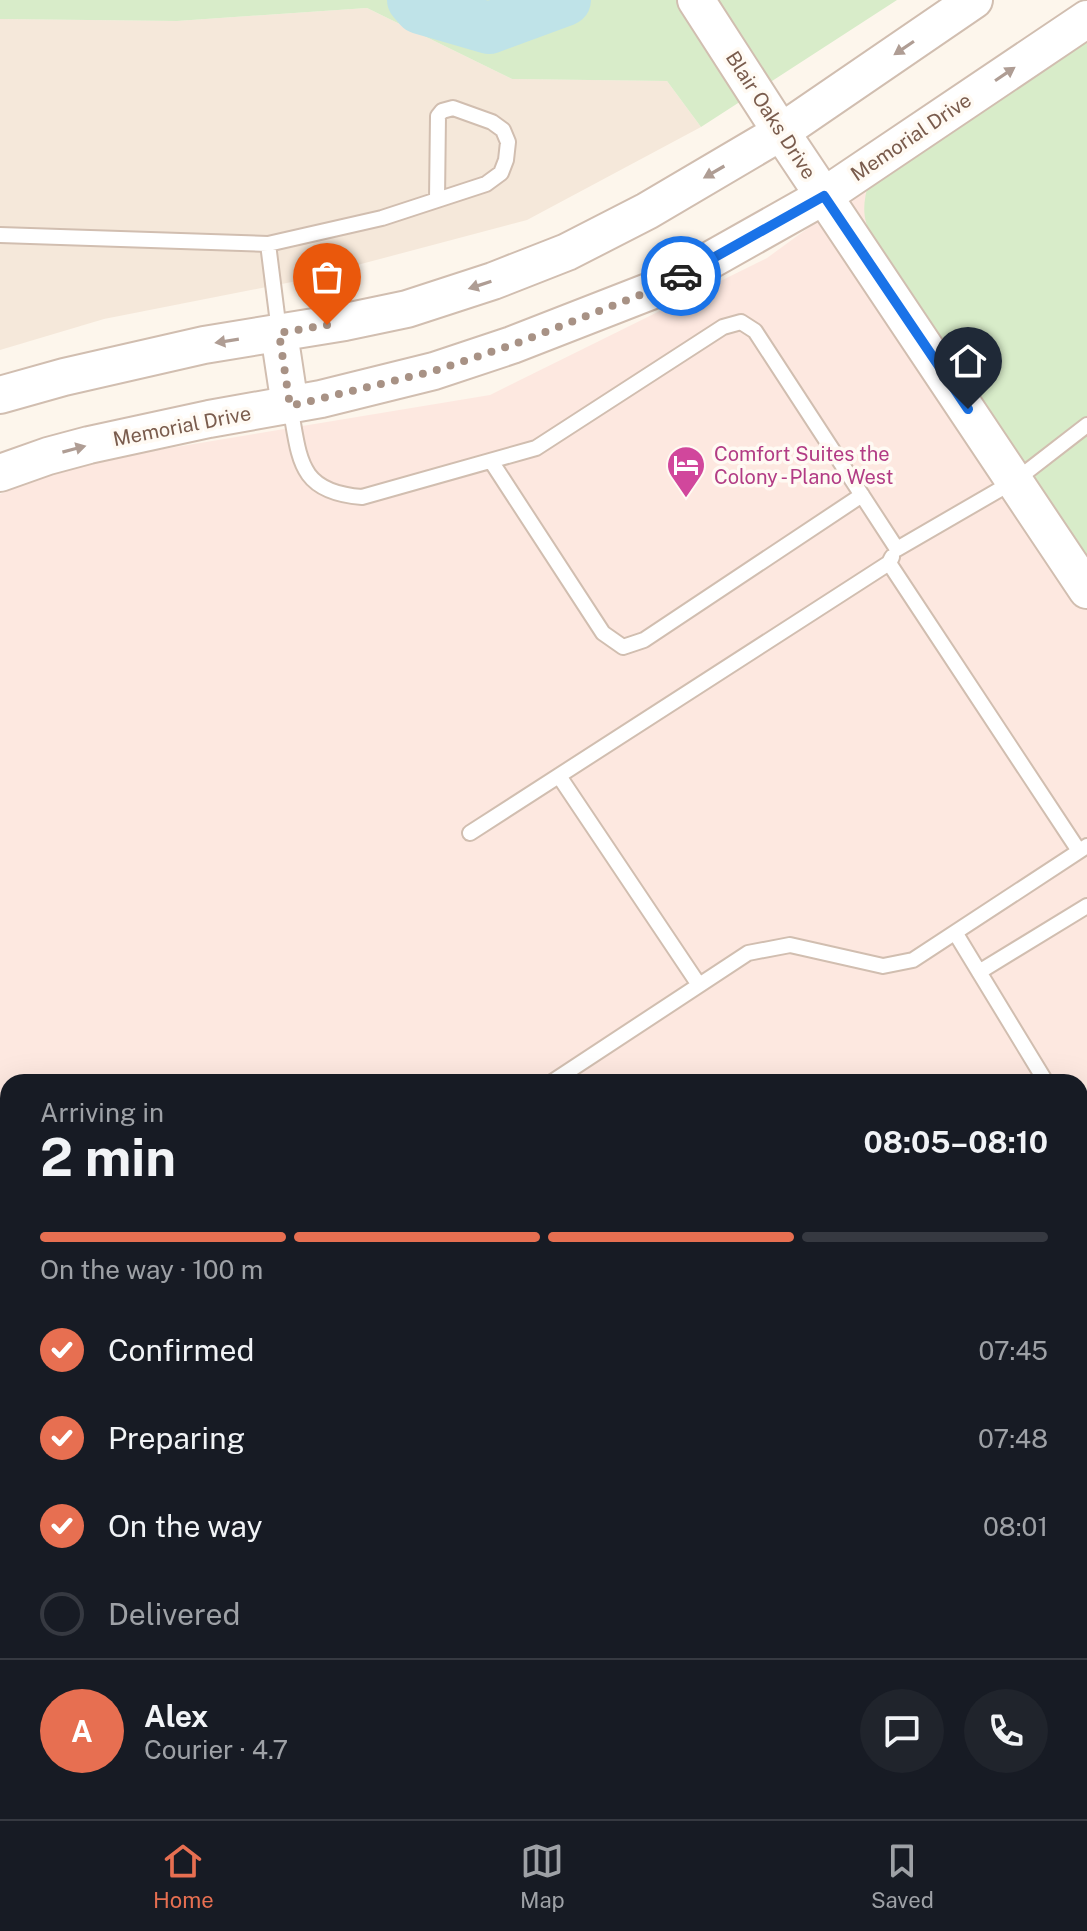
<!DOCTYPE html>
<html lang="en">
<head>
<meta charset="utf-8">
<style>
  body { margin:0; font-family:"Public Sans",sans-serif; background:#20242c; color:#f1f3f6; height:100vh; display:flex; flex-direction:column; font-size:30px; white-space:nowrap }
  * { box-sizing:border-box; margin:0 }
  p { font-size:26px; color:#9ea1a6 }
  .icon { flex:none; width:44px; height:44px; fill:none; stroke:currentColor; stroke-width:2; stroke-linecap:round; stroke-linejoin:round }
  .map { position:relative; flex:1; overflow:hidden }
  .panel { position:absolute; left:0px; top:1074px; width:1088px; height:746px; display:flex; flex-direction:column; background:#171b24; border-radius:24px 24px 0 0; box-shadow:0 8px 32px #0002 }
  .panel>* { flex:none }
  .pin { position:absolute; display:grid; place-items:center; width:68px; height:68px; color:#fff; margin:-82px -34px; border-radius:50% 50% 50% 0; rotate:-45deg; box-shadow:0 0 8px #0007 }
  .pin .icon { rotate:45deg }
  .courier { position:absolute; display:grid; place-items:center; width:80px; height:80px; margin:-40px; border:6px solid #1a73e8; border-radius:50%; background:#fff; color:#222; box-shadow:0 2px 10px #0007 }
  .summary em { font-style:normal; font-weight:700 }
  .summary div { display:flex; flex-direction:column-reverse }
  .summary { display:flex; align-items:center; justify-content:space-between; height:136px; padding:0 40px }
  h1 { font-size:52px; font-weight:700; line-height:60px }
  .bar { display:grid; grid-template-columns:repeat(4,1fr); gap:12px 8px; align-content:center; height:96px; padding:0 40px }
  .bar i { height:10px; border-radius:6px; background:#363941 }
  .bar .on { background:#e76f51 }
  .bar p { grid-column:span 4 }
  .line { display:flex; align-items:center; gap:20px; padding:0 40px; border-top:2px solid #363941 }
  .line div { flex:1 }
  .round { display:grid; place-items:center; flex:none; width:84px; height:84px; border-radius:42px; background:#20242c }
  ol { padding:0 40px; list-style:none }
  li { display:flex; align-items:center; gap:24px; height:88px }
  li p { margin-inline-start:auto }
  li .icon { padding:8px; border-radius:50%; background:#e76f51; color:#fff; stroke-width:4 }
  li:last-child { color:#9ea1a6 }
  li i { width:44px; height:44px; border:4px solid #363941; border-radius:50% }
  .tab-bar { display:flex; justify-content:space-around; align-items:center; height:112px; border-top:2px solid #363941; background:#171b24; font-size:22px; color:#9ea1a6 }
  .tab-bar a { display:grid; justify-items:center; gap:4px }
  .tab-bar .on { color:#e76f51 }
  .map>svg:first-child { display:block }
</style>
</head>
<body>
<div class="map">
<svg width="1087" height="1819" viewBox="0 0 1087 1819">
  <rect width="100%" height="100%" fill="#fdf6ec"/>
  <path fill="#f5e8da" d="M367 8 512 79 667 81 701 127 527 220 297 281 104 319 0 350V19L177 21Z"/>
  <path fill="#fde8e0" d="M1087 40V1257L1080 1261V1082H8V1812H222L211 1819H0V494L79 463 490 395 767 258 878 177Z"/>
  <path fill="#d8ecc9" d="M0 0H897L701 127 667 81 512 79 367 8 177 21 0 19Z
    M1087 30V562L873 238C861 218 863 203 869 181Z"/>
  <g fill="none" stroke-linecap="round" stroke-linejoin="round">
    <path stroke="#bfe3e8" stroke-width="52" d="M413 0 420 8 489 28 565 0"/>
    <defs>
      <path id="service" d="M0 235 268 244 382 218 486 184 501 173 506 160 508 142 503 130 492 122 453 108 442 111 438 116 437 199
        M268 244 279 331
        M290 406C300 460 298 492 362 497L536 448 723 327 741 322 755 331 897 549 1016 480 1087 425
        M491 461 603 633 623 647 644 640 862 495
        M892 557 889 563 1079 851
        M559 776 699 985
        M470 833 889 563
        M956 934 1046 1082
        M979 972 1087 906
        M552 1082 748 953 790 945 883 966 913 960 1087 846
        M1080 1137 1087 1148
        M1080 1192 1087 1188
        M0 1446 8 1441
        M0 1460 8 1472
        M0 1550 8 1544
        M0 1779 8 1792
        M21 1812 25 1819
        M241 1812 246 1819
        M76 1819 87 1812"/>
      <path id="tertiary" d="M696 0 781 132 1087 590
        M279 333 290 406
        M0 395 64 377 204 345 345 322 407 309 493 281 567 252 647 211 781 132 974 0
        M0 473 48 456 89 445 209 419 321 399 434 371 512 345 666 285 824 196 1087 19"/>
      <path id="secondary" d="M1080 1323 1087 1318
        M281 1819 292 1812"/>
      <path id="motorway" d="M1080 1388 1087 1383
        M1080 1534 1087 1529
        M1080 1720 1087 1716
        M1080 1790 1087 1786
        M522 1819 530 1812
        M648 1819 659 1812
        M929 1819 939 1812
        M1034 1819 1045 1812"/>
    </defs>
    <use href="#service" stroke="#d1beb0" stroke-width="18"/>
    <use href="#tertiary" stroke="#d1beb0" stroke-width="40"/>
    <use href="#secondary" stroke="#d6c0b0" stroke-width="44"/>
    <use href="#motorway" stroke="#dad1cd" stroke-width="48"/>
    <use href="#service" stroke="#fff" stroke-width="14"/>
    <use href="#tertiary" stroke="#fff" stroke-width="36"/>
    <use href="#secondary" stroke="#fff" stroke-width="40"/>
    <use href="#motorway" stroke="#f7b7a3" stroke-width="44"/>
  </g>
  <defs><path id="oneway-solid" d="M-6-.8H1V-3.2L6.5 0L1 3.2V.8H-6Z" transform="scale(2)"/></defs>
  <g fill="#af9d94">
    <use href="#oneway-solid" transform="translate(904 48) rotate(146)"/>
    <use href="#oneway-solid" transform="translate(1005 74) rotate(-34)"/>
    <use href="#oneway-solid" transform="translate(714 172) rotate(150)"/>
    <use href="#oneway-solid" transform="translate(480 285) rotate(162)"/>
    <use href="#oneway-solid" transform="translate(227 341) rotate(171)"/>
    <use href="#oneway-solid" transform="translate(74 449) rotate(-15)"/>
  </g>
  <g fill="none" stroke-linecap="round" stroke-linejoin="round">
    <path stroke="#a89285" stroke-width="8" stroke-dasharray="0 14.4" d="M327 325 279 333 290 406 434 371 512 345 666 285 681 276"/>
    <path stroke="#1a73e8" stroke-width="10" d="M681 276 824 196 968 409"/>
  </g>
  <defs>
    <symbol id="hotel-pin" viewBox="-11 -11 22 30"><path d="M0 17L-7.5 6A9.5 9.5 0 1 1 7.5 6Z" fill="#d1479c" stroke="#fffaf3"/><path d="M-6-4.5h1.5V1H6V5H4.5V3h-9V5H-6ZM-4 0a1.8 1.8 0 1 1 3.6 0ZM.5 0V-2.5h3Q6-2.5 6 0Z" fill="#fff"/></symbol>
  </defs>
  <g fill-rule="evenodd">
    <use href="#hotel-pin" x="664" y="443" width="44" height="60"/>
  </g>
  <g text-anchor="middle" stroke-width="7" stroke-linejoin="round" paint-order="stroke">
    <g font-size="20" fill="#7a5c4d" stroke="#fffaf3">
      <text transform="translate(771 115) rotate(57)" y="7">Blair Oaks Drive</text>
      <text transform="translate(911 137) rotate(-34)" y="7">Memorial Drive</text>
      <text transform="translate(182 426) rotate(-11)" y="7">Memorial Drive</text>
    </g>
    <g font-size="20" fill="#b23c85" stroke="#fffaf3" text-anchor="start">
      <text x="714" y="461">Comfort Suites the<tspan x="714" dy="23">Colony - Plano West</tspan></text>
    </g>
  </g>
</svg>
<div class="pin" style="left:327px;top:325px;background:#ea580c"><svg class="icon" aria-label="bag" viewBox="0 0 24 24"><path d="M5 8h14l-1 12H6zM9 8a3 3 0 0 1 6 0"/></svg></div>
<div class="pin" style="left:968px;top:409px;background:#1f2937"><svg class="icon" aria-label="home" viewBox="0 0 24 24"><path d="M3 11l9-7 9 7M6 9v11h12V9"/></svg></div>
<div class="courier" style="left:681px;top:276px"><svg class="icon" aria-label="car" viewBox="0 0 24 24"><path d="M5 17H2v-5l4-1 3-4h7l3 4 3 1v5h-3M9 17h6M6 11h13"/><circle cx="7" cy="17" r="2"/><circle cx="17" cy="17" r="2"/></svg></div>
<section class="panel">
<div class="summary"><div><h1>2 min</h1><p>Arriving in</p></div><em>08:05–08:10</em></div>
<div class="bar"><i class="on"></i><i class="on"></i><i class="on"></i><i></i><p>On the way · 100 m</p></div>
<ol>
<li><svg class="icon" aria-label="check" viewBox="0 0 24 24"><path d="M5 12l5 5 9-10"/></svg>Confirmed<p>07:45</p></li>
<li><svg class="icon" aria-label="check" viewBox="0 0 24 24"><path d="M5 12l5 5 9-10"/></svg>Preparing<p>07:48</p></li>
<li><svg class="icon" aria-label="check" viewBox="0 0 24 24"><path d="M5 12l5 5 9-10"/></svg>On the way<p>08:01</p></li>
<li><i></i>Delivered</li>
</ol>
<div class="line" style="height:144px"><b class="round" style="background:#e76f51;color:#fff">A</b><div><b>Alex</b><p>Courier · 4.7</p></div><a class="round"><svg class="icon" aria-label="chat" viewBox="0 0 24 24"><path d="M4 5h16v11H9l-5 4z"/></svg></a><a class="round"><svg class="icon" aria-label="phone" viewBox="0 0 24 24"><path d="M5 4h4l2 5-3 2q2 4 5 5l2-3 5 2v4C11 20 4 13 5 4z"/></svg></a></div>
</section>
</div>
<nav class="tab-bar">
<a class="on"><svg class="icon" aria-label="home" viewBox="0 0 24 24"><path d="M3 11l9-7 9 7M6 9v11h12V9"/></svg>Home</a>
<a><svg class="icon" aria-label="map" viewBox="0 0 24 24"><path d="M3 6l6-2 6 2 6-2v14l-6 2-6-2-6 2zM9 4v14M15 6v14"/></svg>Map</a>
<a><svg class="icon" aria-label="saved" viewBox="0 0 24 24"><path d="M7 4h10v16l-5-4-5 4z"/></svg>Saved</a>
</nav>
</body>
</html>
